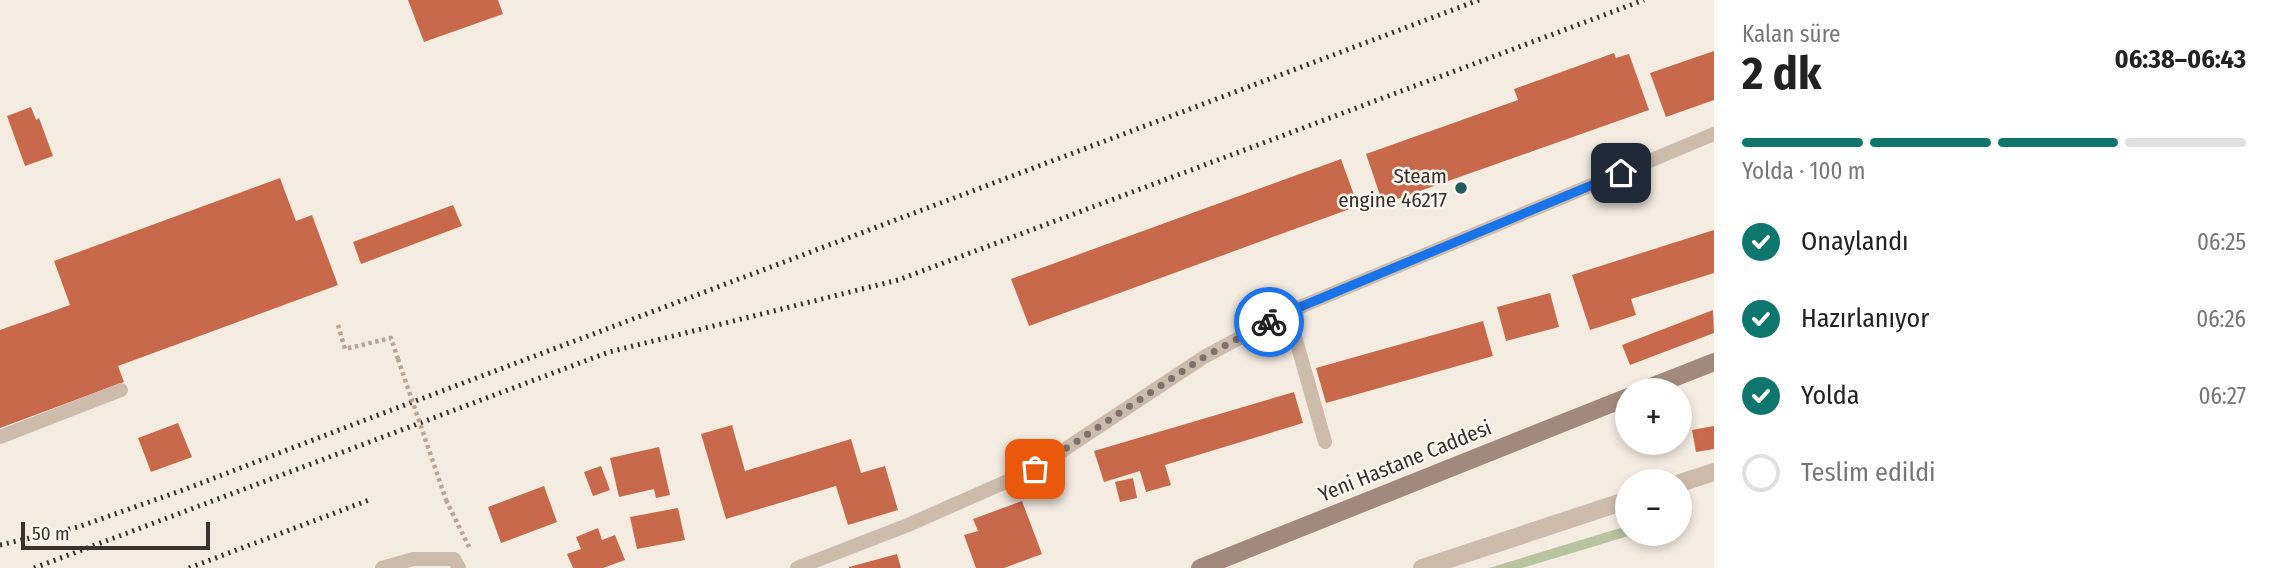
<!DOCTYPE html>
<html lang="tr">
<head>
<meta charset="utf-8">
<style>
  body { margin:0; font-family:"Fira Sans Condensed",sans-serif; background:#f6f6f6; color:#222; height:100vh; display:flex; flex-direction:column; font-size:26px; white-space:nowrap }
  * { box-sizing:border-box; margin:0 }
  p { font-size:23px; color:#767676 }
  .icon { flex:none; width:38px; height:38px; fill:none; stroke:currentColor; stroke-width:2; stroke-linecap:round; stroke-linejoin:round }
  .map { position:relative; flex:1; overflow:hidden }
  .side { display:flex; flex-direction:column; background:#fff; width:560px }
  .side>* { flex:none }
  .buttons { position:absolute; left:1615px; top:378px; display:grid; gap:14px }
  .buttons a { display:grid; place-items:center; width:77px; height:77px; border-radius:50%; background:#fff; box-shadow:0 4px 10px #0003; font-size:35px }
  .scale { position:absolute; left:21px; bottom:18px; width:189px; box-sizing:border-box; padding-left:7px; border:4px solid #3b302b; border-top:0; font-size:19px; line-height:24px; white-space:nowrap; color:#3b302b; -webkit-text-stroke:5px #fbf5ee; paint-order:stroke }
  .pin { position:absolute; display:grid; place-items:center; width:60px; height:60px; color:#fff; margin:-30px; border-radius:14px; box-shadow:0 4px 10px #0006 }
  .courier { position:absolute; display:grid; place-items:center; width:70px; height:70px; margin:-35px; border:5px solid #1a73e8; border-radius:50%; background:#fff; color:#222; box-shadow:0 2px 9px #0007 }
  .overview em { font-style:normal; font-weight:700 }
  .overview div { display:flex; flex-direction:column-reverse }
  .overview { display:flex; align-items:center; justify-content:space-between; height:119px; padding:0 28px }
  h1 { font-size:46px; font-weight:700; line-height:52px }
  .bar { display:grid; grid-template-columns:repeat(4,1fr); gap:10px 7px; align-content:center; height:84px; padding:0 28px }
  .bar i { height:9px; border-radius:5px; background:#e0e0e0 }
  .bar .on { background:#0f766e }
  .bar p { grid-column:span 4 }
  ol { padding:0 28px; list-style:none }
  li { display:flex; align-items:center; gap:21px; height:77px }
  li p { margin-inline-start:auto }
  li .icon { padding:7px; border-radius:50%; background:#0f766e; color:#fff; stroke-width:4 }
  li:last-child { color:#767676 }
  li i { width:38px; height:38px; border:4px solid #e0e0e0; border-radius:50% }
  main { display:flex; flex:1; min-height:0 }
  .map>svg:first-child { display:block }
</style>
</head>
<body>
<main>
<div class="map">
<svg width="1714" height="568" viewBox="0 0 1714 568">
  <rect width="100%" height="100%" fill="#f4ebe1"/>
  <path fill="#b8c4a0" d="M1627 526 1628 534H1635L1522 568H1489Z"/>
  <path fill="#c8694b" d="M408 0H498L503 14 424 42Z
    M1714 51V100L1666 117 1650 73Z
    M1614 53 1616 58 1629 54 1649 110 1383 204 1366 154 1518 100 1514 89Z
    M31 107 36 120 39 118 53 156 25 166 7 116Z
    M1341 159 1358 206 1029 326 1011 279Z
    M280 178 296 221 312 215 338 285 118 366 124 382 0 428V330L70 305 54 261Z
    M453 205 462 226 361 264 353 242Z
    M1714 230V273L1631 299 1636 315 1590 330 1572 275Z
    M1550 293 1559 327 1506 341 1497 307Z
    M1713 310 1714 333 1630 365 1622 345Z
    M1483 321 1493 356 1326 403 1316 368Z
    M1294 392 1303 423 1165 465 1171 485 1146 492 1140 471 1104 482 1094 451Z
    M178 423 192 457 151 472 138 438Z
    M732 425 745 471 851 439 861 473 885 466 898 510 848 525 836 486 726 519 701 434Z
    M1714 426V449L1696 452 1692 430Z
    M659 447 670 495 656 498 654 489 619 497 610 458Z
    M601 466 610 490 593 496 584 472Z
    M1133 478 1137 498 1120 502 1115 482Z
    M544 486 557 522 501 543 488 507Z
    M1022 501 1042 554 1004 568H976L964 535 978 531 973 519Z
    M678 508 685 540 637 549 630 517Z
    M598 528 602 540 615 535 625 560 603 568H573L567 554 581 549 576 537Z
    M897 554 901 568H849V567Z"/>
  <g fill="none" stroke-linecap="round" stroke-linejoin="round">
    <path stroke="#b9a596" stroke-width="4.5" stroke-dasharray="3.5 3.5" stroke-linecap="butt" d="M338 325 345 349 391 338 398 359
      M446 500 469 547"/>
    <path stroke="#cdbbac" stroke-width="14" d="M1288 312 1325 442
      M0 437 121 390
      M382 568 413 559H454L459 568
      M797 568 908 525 1035 469 1204 357 1288 312 1714 134"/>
    <path stroke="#cdbbac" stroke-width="18" d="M1680 483 1714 472
      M1422 568 1628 500"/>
    <path stroke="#a18a7d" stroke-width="18" d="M1643 390 1714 362
      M1200 568 1628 397"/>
    <path stroke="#3b302b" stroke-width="5" stroke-dasharray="2 5" stroke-linecap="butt" d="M0 545 78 527 183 490 365 420 1479 0
      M34 568 609 352 898 280 1644 0
      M189 568 369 500"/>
    <path stroke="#b9a596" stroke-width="4.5" stroke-dasharray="3.5 3.5" stroke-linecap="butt" d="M398 359 446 500"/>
  </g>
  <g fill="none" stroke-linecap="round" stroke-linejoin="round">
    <path stroke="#7c716b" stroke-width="7" stroke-dasharray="0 12.6" d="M1035 469 1204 357 1269 322"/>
    <path stroke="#1a73e8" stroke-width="9" d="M1269 322 1288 312 1621 173"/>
  </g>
  <circle fill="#1f5a5e" stroke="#fbf5ee" stroke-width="2.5" cx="1461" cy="188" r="7"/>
  <g text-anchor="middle" stroke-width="5" stroke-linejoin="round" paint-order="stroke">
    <g font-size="21" fill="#3b302b" stroke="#fbf5ee" text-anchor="end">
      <text x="1447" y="183">Steam<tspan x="1447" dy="24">engine 46217</tspan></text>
    </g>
    <g font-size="21" fill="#3b302b" stroke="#fbf5ee">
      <text transform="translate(1405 461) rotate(-22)" y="7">Yeni Hastane Caddesi</text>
    </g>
  </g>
</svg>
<div class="buttons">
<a>+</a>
<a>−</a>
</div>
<div class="scale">50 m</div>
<div class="pin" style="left:1035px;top:469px;background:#ea580c"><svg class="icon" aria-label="bag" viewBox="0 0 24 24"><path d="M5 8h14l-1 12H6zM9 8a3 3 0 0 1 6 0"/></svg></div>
<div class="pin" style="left:1621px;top:173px;background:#1f2937"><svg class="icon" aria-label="home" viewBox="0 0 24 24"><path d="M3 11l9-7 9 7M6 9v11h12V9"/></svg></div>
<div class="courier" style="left:1269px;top:322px"><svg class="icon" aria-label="bike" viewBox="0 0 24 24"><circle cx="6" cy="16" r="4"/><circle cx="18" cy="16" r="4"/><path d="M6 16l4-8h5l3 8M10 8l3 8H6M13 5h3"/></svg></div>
</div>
<section class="side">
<div class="overview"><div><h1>2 dk</h1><p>Kalan süre</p></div><em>06:38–06:43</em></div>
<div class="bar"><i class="on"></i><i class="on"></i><i class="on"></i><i></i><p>Yolda · 100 m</p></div>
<ol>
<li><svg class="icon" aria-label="check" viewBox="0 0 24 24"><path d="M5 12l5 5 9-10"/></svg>Onaylandı<p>06:25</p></li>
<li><svg class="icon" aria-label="check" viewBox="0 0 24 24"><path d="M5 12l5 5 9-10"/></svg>Hazırlanıyor<p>06:26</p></li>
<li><svg class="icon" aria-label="check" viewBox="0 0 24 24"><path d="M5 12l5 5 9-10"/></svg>Yolda<p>06:27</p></li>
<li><i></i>Teslim edildi</li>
</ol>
</section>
</main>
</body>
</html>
